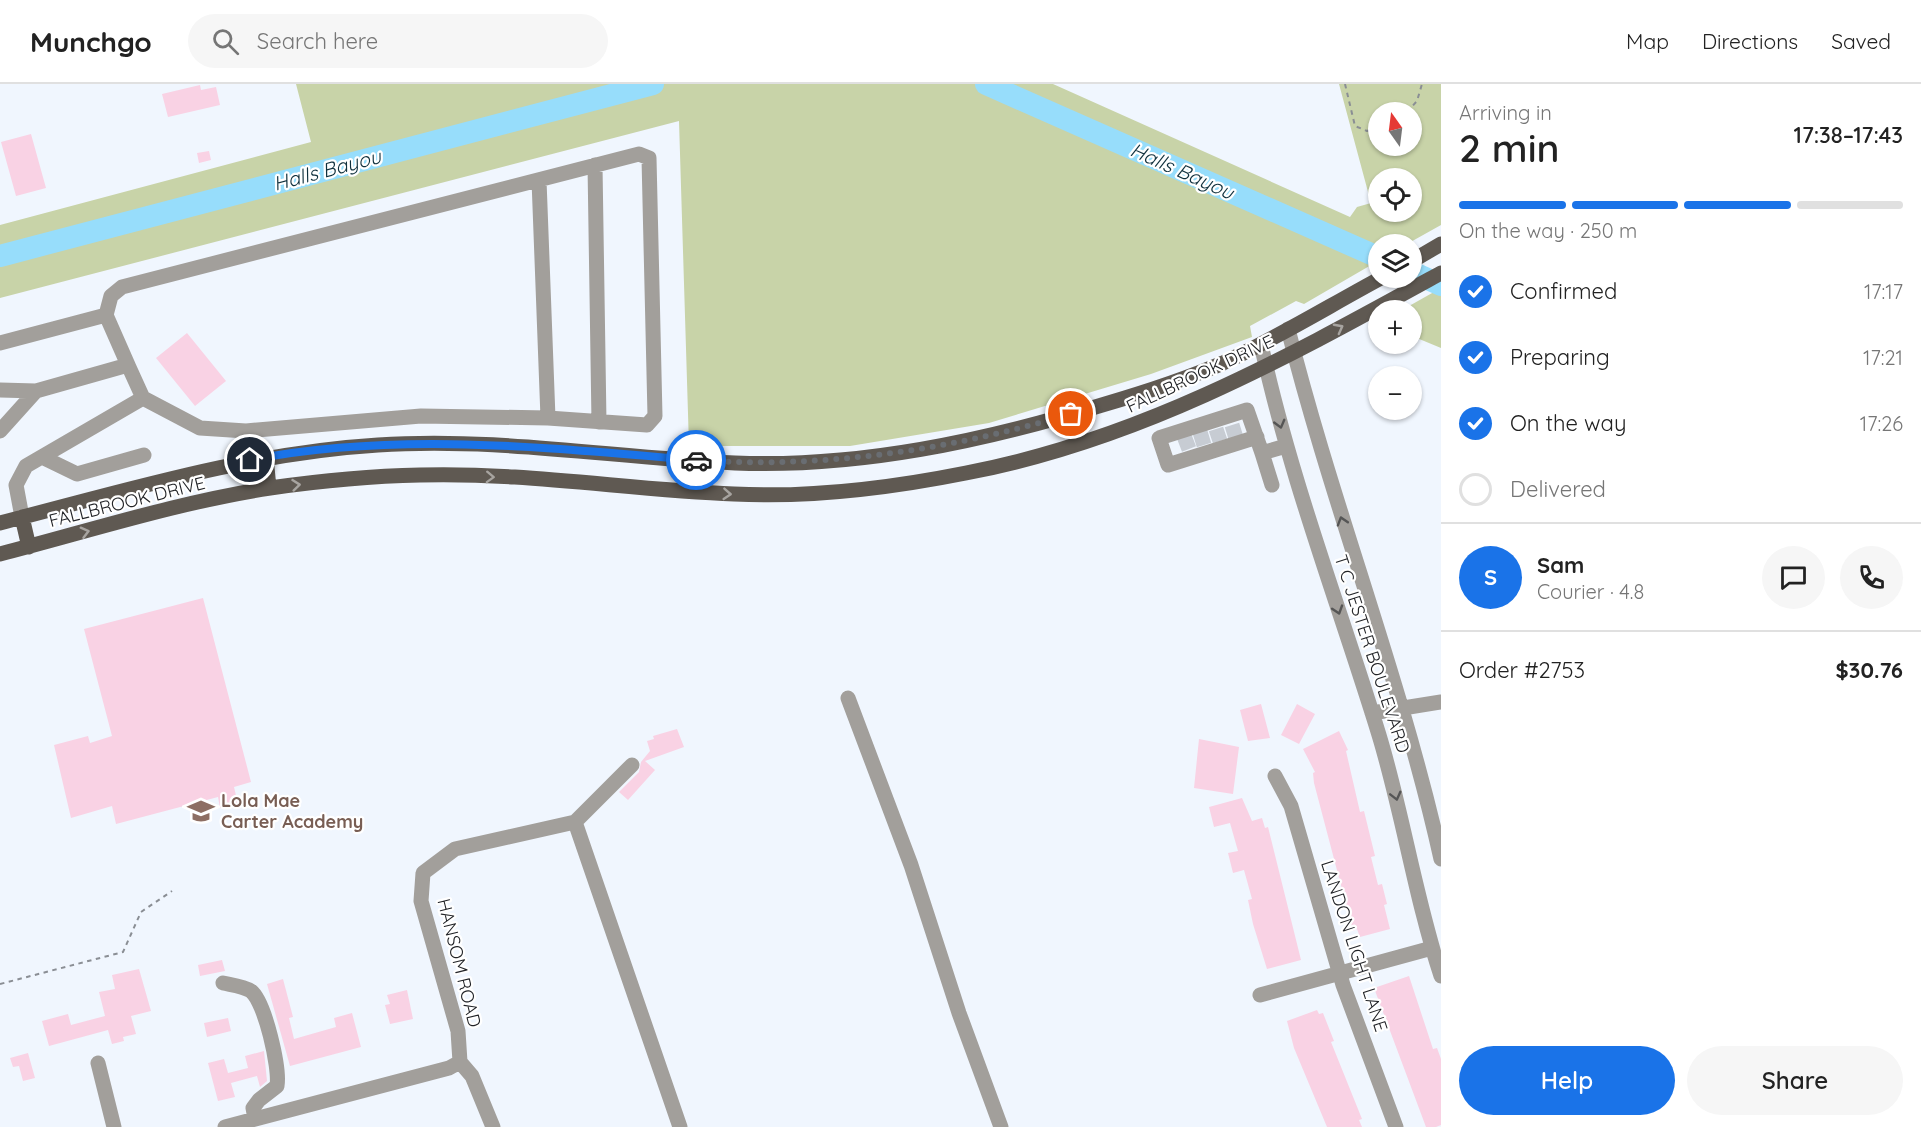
<!DOCTYPE html>
<html lang="en">
<head>
<meta charset="utf-8">
<style>
  body { margin:0; font-family:Quicksand,sans-serif; background:#f6f6f6; color:#222; height:100vh; display:flex; flex-direction:column; font-size:22px; white-space:nowrap }
  * { box-sizing:border-box; margin:0 }
  p { font-size:20px; color:#767676 }
  .icon { flex:none; width:33px; height:33px; fill:none; stroke:currentColor; stroke-width:2; stroke-linecap:round; stroke-linejoin:round }
  .map { position:relative; flex:1; overflow:hidden }
  .details { display:flex; flex-direction:column; background:#fff; width:480px }
  .details>* { flex:none }
  .needle { width:39px; rotate:346deg }
  .tools { position:absolute; left:1368px; top:18px; display:grid; gap:12px }
  .tools a { display:grid; place-items:center; width:54px; height:54px; border-radius:50%; background:#fff; box-shadow:0 2px 4px #0004; font-size:30px }
  .pin { position:absolute; display:grid; place-items:center; width:51px; height:51px; color:#fff; margin:-26px; border:3px solid #fff; border-radius:50%; box-shadow:0 2px 6px #0007 }
  .courier { position:absolute; display:grid; place-items:center; width:60px; height:60px; margin:-30px; border:4px solid #1a73e8; border-radius:50%; background:#fff; color:#222; box-shadow:0 2px 8px #0007 }
  .head em { font-style:normal; font-weight:600 }
  .head div { display:flex; flex-direction:column-reverse }
  .head { display:flex; align-items:center; justify-content:space-between; height:102px; padding:0 18px }
  h1 { font-size:39px; font-weight:600; line-height:45px }
  .bar { display:grid; grid-template-columns:repeat(4,1fr); gap:9px 6px; align-content:center; height:72px; padding:0 18px }
  .bar i { height:8px; border-radius:4px; background:#e0e0e0 }
  .bar .current { background:#1a73e8 }
  .bar p { grid-column:span 4 }
  .line { display:flex; align-items:center; gap:15px; padding:0 18px; border-top:2px solid #e0e0e0 }
  .line div { flex:1 }
  .round { display:grid; place-items:center; flex:none; width:63px; height:63px; border-radius:32px; background:#f6f6f6 }
  ol { padding:0 18px; list-style:none }
  li { display:flex; align-items:center; gap:18px; height:66px }
  li p { margin-inline-start:auto }
  li .icon { padding:6px; border-radius:50%; background:#1a73e8; color:#fff; stroke-width:4 }
  li:last-child { color:#767676 }
  li i { width:33px; height:33px; border:3px solid #e0e0e0; border-radius:50% }
  .primary-button { display:flex; gap:12px; margin-top:auto; padding:12px 18px }
  .primary-button a { flex:1; height:69px; border-radius:36px; background:#1a73e8; color:#fff; font-size:24px; font-weight:600; line-height:69px; text-align:center }
  .primary-button a+a { background:#f6f6f6; color:#222 }
  header { display:flex; align-items:center; gap:36px; box-sizing:border-box; height:84px; padding:0 30px; background:#fff; border-bottom:2px solid #e0e0e0 }
  header strong { font-size:28px }
  nav { display:flex; gap:33px; margin-inline-start:auto; font-size:21px }
  .search { width:420px; height:54px; background:#f6f6f6; display:flex; align-items:center; gap:15px; box-sizing:border-box; padding:0 21px; border-radius:33px; color:#767676; font-size:22px }
  main { display:flex; flex:1; min-height:0 }
  .map>svg:first-child { display:block }
</style>
</head>
<body>
<header>
<strong>Munchgo</strong>
<div class="search"><svg class="icon" aria-label="search" viewBox="0 0 24 24"><circle cx="10" cy="10" r="6"/><path d="M15 15l6 6"/></svg>Search here</div>
<nav><a>Map</a><a>Directions</a><a>Saved</a></nav>
</header>
<main>
<div class="map">
<svg width="1441" height="1043" viewBox="0 0 1441 1043">
  <rect width="100%" height="100%" fill="#f0f6fe"/>
  <path fill="#c8d3a8" fill-rule="evenodd" d="M296 0H1053L1350 133 1357 123 1371 119 1339 0H1441V141L1407 160H1378V177L1304 220 1296 217 1250 242 1252 253 1151 290 989 339 850 362H689L679 37 0 214V141L311 58ZM1378 28H1412V62H1378ZM1378 94H1412V128H1378Z
    M1441 204V264L1412 252V226H1402Z"/>
  <g fill="none" stroke-linecap="round" stroke-linejoin="round">
    <path stroke="#97ddfb" stroke-width="22" d="M986 0 1378 173
      M0 172 653 0
      M1412 188 1441 201"/>
  </g>
  <path fill="#f9d2e4" d="M200 1 201 6 216 3 220 21 168 33 162 10Z
    M31 50 46 104 16 112 1 58Z
    M209 67 211 76 199 79 197 69Z
    M187 249 226 297 195 322 156 274Z
    M203 514 251 698 234 703 238 720 220 724 218 713 116 740 112 722 71 734 54 661 88 652 90 659 112 652 84 545Z
    M1261 620 1270 654 1248 657 1240 626Z
    M1297 620 1315 630 1299 660 1281 651Z
    M677 645 684 663 645 677 655 686 628 716 619 708 639 688 641 678 650 667 647 657 654 655 653 652Z
    M1339 647 1348 666 1346 667 1360 728 1364 727 1375 772 1371 773 1378 801 1382 800 1387 820 1384 821 1390 845 1360 853 1357 845 1353 847 1314 699 1313 689 1315 688 1303 665Z
    M1199 655 1239 663 1233 710 1194 704Z
    M1242 714 1252 737 1262 734 1265 744 1268 743 1301 876 1267 885 1253 840 1248 816 1252 815 1244 786 1233 789 1228 769 1238 767 1230 739 1214 743 1209 723Z
    M222 876 225 887 200 892 198 881Z
    M139 885 151 927 131 932 136 950 123 953 124 957 112 960 108 946 49 962 42 937 68 930 71 941 105 932 99 908 115 905 112 891Z
    M1409 892 1433 965 1437 964 1441 975V1041L1436 1043H1426L1374 904Z
    M283 895 293 933 289 934 294 955 336 943 334 934 352 929 361 963 290 982 267 900Z
    M407 906 413 935 390 940 385 921 390 920 387 911Z
    M1317 926 1319 930 1323 929 1334 957 1331 958 1362 1035 1359 1036 1362 1043H1327L1294 964 1287 937Z
    M228 934 231 947 207 953 204 939Z
    M264 967 267 997 260 1003 257 992 231 999 235 1013 218 1017 208 979 224 975 228 989 248 984 245 972Z
    M28 969 35 994 23 997 19 982 13 983 10 974Z"/>
  <g fill="none" stroke-linecap="round" stroke-linejoin="round">
    <path stroke="#c7ccd3" stroke-width="15" stroke-dasharray="15 8" stroke-linecap="butt" d="M1232 341 1236 354
      M1216 345 1220 357
      M1200 348 1204 361
      M1184 352 1189 365"/>
    <path stroke="#8a8e94" stroke-width="2" stroke-dasharray="4.5 4.5" stroke-linecap="butt" d="M1345 0 1355 42 1367 47 1378 43
      M1407 28 1417 17 1422 0
      M0 900 123 868 141 828 172 807"/>
    <path stroke="#a29f9b" stroke-width="15" d="M595 81 599 338
      M539 96 548 334
      M106 231 128 281
      M1288 245C1333 424 1401 595 1441 775
      M0 259 106 231 111 212 122 203 639 70 649 74 655 332 647 341 548 334 421 332 246 347 200 344 143 314 128 281 36 307 0 347
      M1261 260C1290 394 1339 521 1379 651 1403 730 1415 813 1441 892
      M0 306 36 307
      M1257 353 1168 381 1159 354 1247 326 1262 369
      M42 373 77 390 144 371
      M1272 401 1262 369 1286 362
      M22 433 16 401 26 382 143 314
      M848 614 911 781 959 929 1001 1043
      M1372 629 1441 618
      M1275 692 1291 722 1343 901 1396 1043
      M575 738 680 1043
      M223 899C232 901 243 902 251 907 265 918 280 984 277 1002L259 1016 253 1024 255 1035
      M1260 911 1432 864
      M460 978 472 992 493 1043
      M98 979 114 1043
      M225 1043 449 984 460 978 458 947 421 817 423 789 455 765 575 738 632 681"/>
    <path stroke="#5f5952" stroke-width="15" d="M1412 177 1441 160
      M266 373 269 404
      M22 433 29 463
      M0 439C125 407 248 369 378 361 497 353 616 374 735 379 859 384 984 357 1102 321 1143 309 1184 296 1223 279 1277 254 1329 222 1381 194
      M0 470C89 447 179 418 270 404 319 397 370 392 420 391 525 388 630 406 734 410 811 414 891 404 966 389 1140 356 1288 273 1441 189"/>
  </g>
  <defs><path id="oneway-chevron" d="M-2-3.5L2.5 0L-2 3.5" fill="none" stroke-width="1.6" stroke-linecap="round" stroke-linejoin="round" transform="scale(1.5)"/></defs>
  <g stroke="#a7a4a0">
    <use href="#oneway-chevron" transform="translate(1339 244) rotate(-28)"/>
    <use href="#oneway-chevron" transform="translate(490 393) rotate(2)"/>
    <use href="#oneway-chevron" transform="translate(296 401) rotate(-6)"/>
    <use href="#oneway-chevron" transform="translate(727 410) rotate(4)"/>
    <use href="#oneway-chevron" transform="translate(85 448) rotate(-15)"/>
  </g>
  <g stroke="#555">
    <use href="#oneway-chevron" transform="translate(1280 340) rotate(75)"/>
    <use href="#oneway-chevron" transform="translate(1342 437) rotate(-107)"/>
    <use href="#oneway-chevron" transform="translate(1338 526) rotate(72)"/>
    <use href="#oneway-chevron" transform="translate(1396 712) rotate(76)"/>
  </g>
  <g fill="none" stroke-linecap="round" stroke-linejoin="round">
    <path stroke="#696d72" stroke-width="6" stroke-dasharray="0 10.8" d="M696 376C823 385 950 366 1071 330"/>
    <path stroke="#1a73e8" stroke-width="8" d="M250 376C398 347 547 364 696 376"/>
  </g>
  <defs>
    <symbol id="school-bare" viewBox="-9 -9 18 18"><path d="M0-5L7-2L0 1L-7-2ZM-4 1L0 2.5L4 1V4Q0 6-4 4Z" fill="#8d6e63" stroke="#fff" stroke-width="2.5" paint-order="stroke"/></symbol>
  </defs>
  <g fill-rule="evenodd">
    <use href="#school-bare" x="182" y="708" width="38" height="38"/>
  </g>
  <g text-anchor="middle" stroke-width="4.5" stroke-linejoin="round" paint-order="stroke">
    <g font-size="18" fill="#212327" stroke="#fff">
      <text transform="translate(1200 290) rotate(-25)" y="6">FALLBROOK DRIVE</text>
      <text transform="translate(127 418) rotate(-14)" y="6">FALLBROOK DRIVE</text>
      <text transform="translate(1372 570) rotate(72)" y="6">T C JESTER BOULEVARD</text>
      <text transform="translate(1354 862) rotate(72)" y="6">LANDON LIGHT LANE</text>
      <text transform="translate(459 879) rotate(76)" y="6">HANSOM ROAD</text>
    </g>
    <g font-size="18" font-weight="bold" fill="#785e54" stroke="#fff" text-anchor="start">
      <text x="221" y="723">Lola Mae<tspan x="221" dy="21">Carter Academy</tspan></text>
    </g>
    <g font-size="20" font-style="italic" fill="#0e2f3c" stroke="#fff">
      <text transform="translate(327 86) rotate(-15)" y="7">Halls Bayou</text>
      <text transform="translate(1182 87) rotate(24)" y="7">Halls Bayou</text>
    </g>
  </g>
</svg>
<div class="tools">
<a><svg class="needle" viewBox="-14 -14 28 28"><path d="M0-13l5 13h-10z" fill="#e53935"/><path d="M0 13l5-13h-10z" fill="#767676"/></svg></a>
<a><svg class="icon" aria-label="locate" viewBox="0 0 24 24"><circle cx="12" cy="12" r="6"/><path d="M12 2v4M12 18v4M2 12h4M18 12h4"/></svg></a>
<a><svg class="icon" aria-label="layers" viewBox="0 0 24 24"><path d="M12 4l9 5-9 5-9-5zM3 14l9 5 9-5"/></svg></a>
<a>+</a>
<a>−</a>
</div>
<div class="pin" style="left:1071px;top:330px;background:#ea580c"><svg class="icon" aria-label="bag" viewBox="0 0 24 24"><path d="M5 8h14l-1 12H6zM9 8a3 3 0 0 1 6 0"/></svg></div>
<div class="pin" style="left:250px;top:376px;background:#1f2937"><svg class="icon" aria-label="home" viewBox="0 0 24 24"><path d="M3 11l9-7 9 7M6 9v11h12V9"/></svg></div>
<div class="courier" style="left:696px;top:376px"><svg class="icon" aria-label="car" viewBox="0 0 24 24"><path d="M5 17H2v-5l4-1 3-4h7l3 4 3 1v5h-3M9 17h6M6 11h13"/><circle cx="7" cy="17" r="2"/><circle cx="17" cy="17" r="2"/></svg></div>
</div>
<section class="details">
<div class="head"><div><h1>2 min</h1><p>Arriving in</p></div><em>17:38–17:43</em></div>
<div class="bar"><i class="current"></i><i class="current"></i><i class="current"></i><i></i><p>On the way · 250 m</p></div>
<ol>
<li><svg class="icon" aria-label="check" viewBox="0 0 24 24"><path d="M5 12l5 5 9-10"/></svg>Confirmed<p>17:17</p></li>
<li><svg class="icon" aria-label="check" viewBox="0 0 24 24"><path d="M5 12l5 5 9-10"/></svg>Preparing<p>17:21</p></li>
<li><svg class="icon" aria-label="check" viewBox="0 0 24 24"><path d="M5 12l5 5 9-10"/></svg>On the way<p>17:26</p></li>
<li><i></i>Delivered</li>
</ol>
<div class="line" style="height:108px"><b class="round" style="background:#1a73e8;color:#fff">S</b><div><b>Sam</b><p>Courier · 4.8</p></div><a class="round"><svg class="icon" aria-label="chat" viewBox="0 0 24 24"><path d="M4 5h16v11H9l-5 4z"/></svg></a><a class="round"><svg class="icon" aria-label="phone" viewBox="0 0 24 24"><path d="M5 4h4l2 5-3 2q2 4 5 5l2-3 5 2v4C11 20 4 13 5 4z"/></svg></a></div>
<div class="line" style="height:78px"><div>Order #2753</div><b>$30.76</b></div>
<div class="primary-button"><a>Help</a><a>Share</a></div>
</section>
</main>
</body>
</html>
